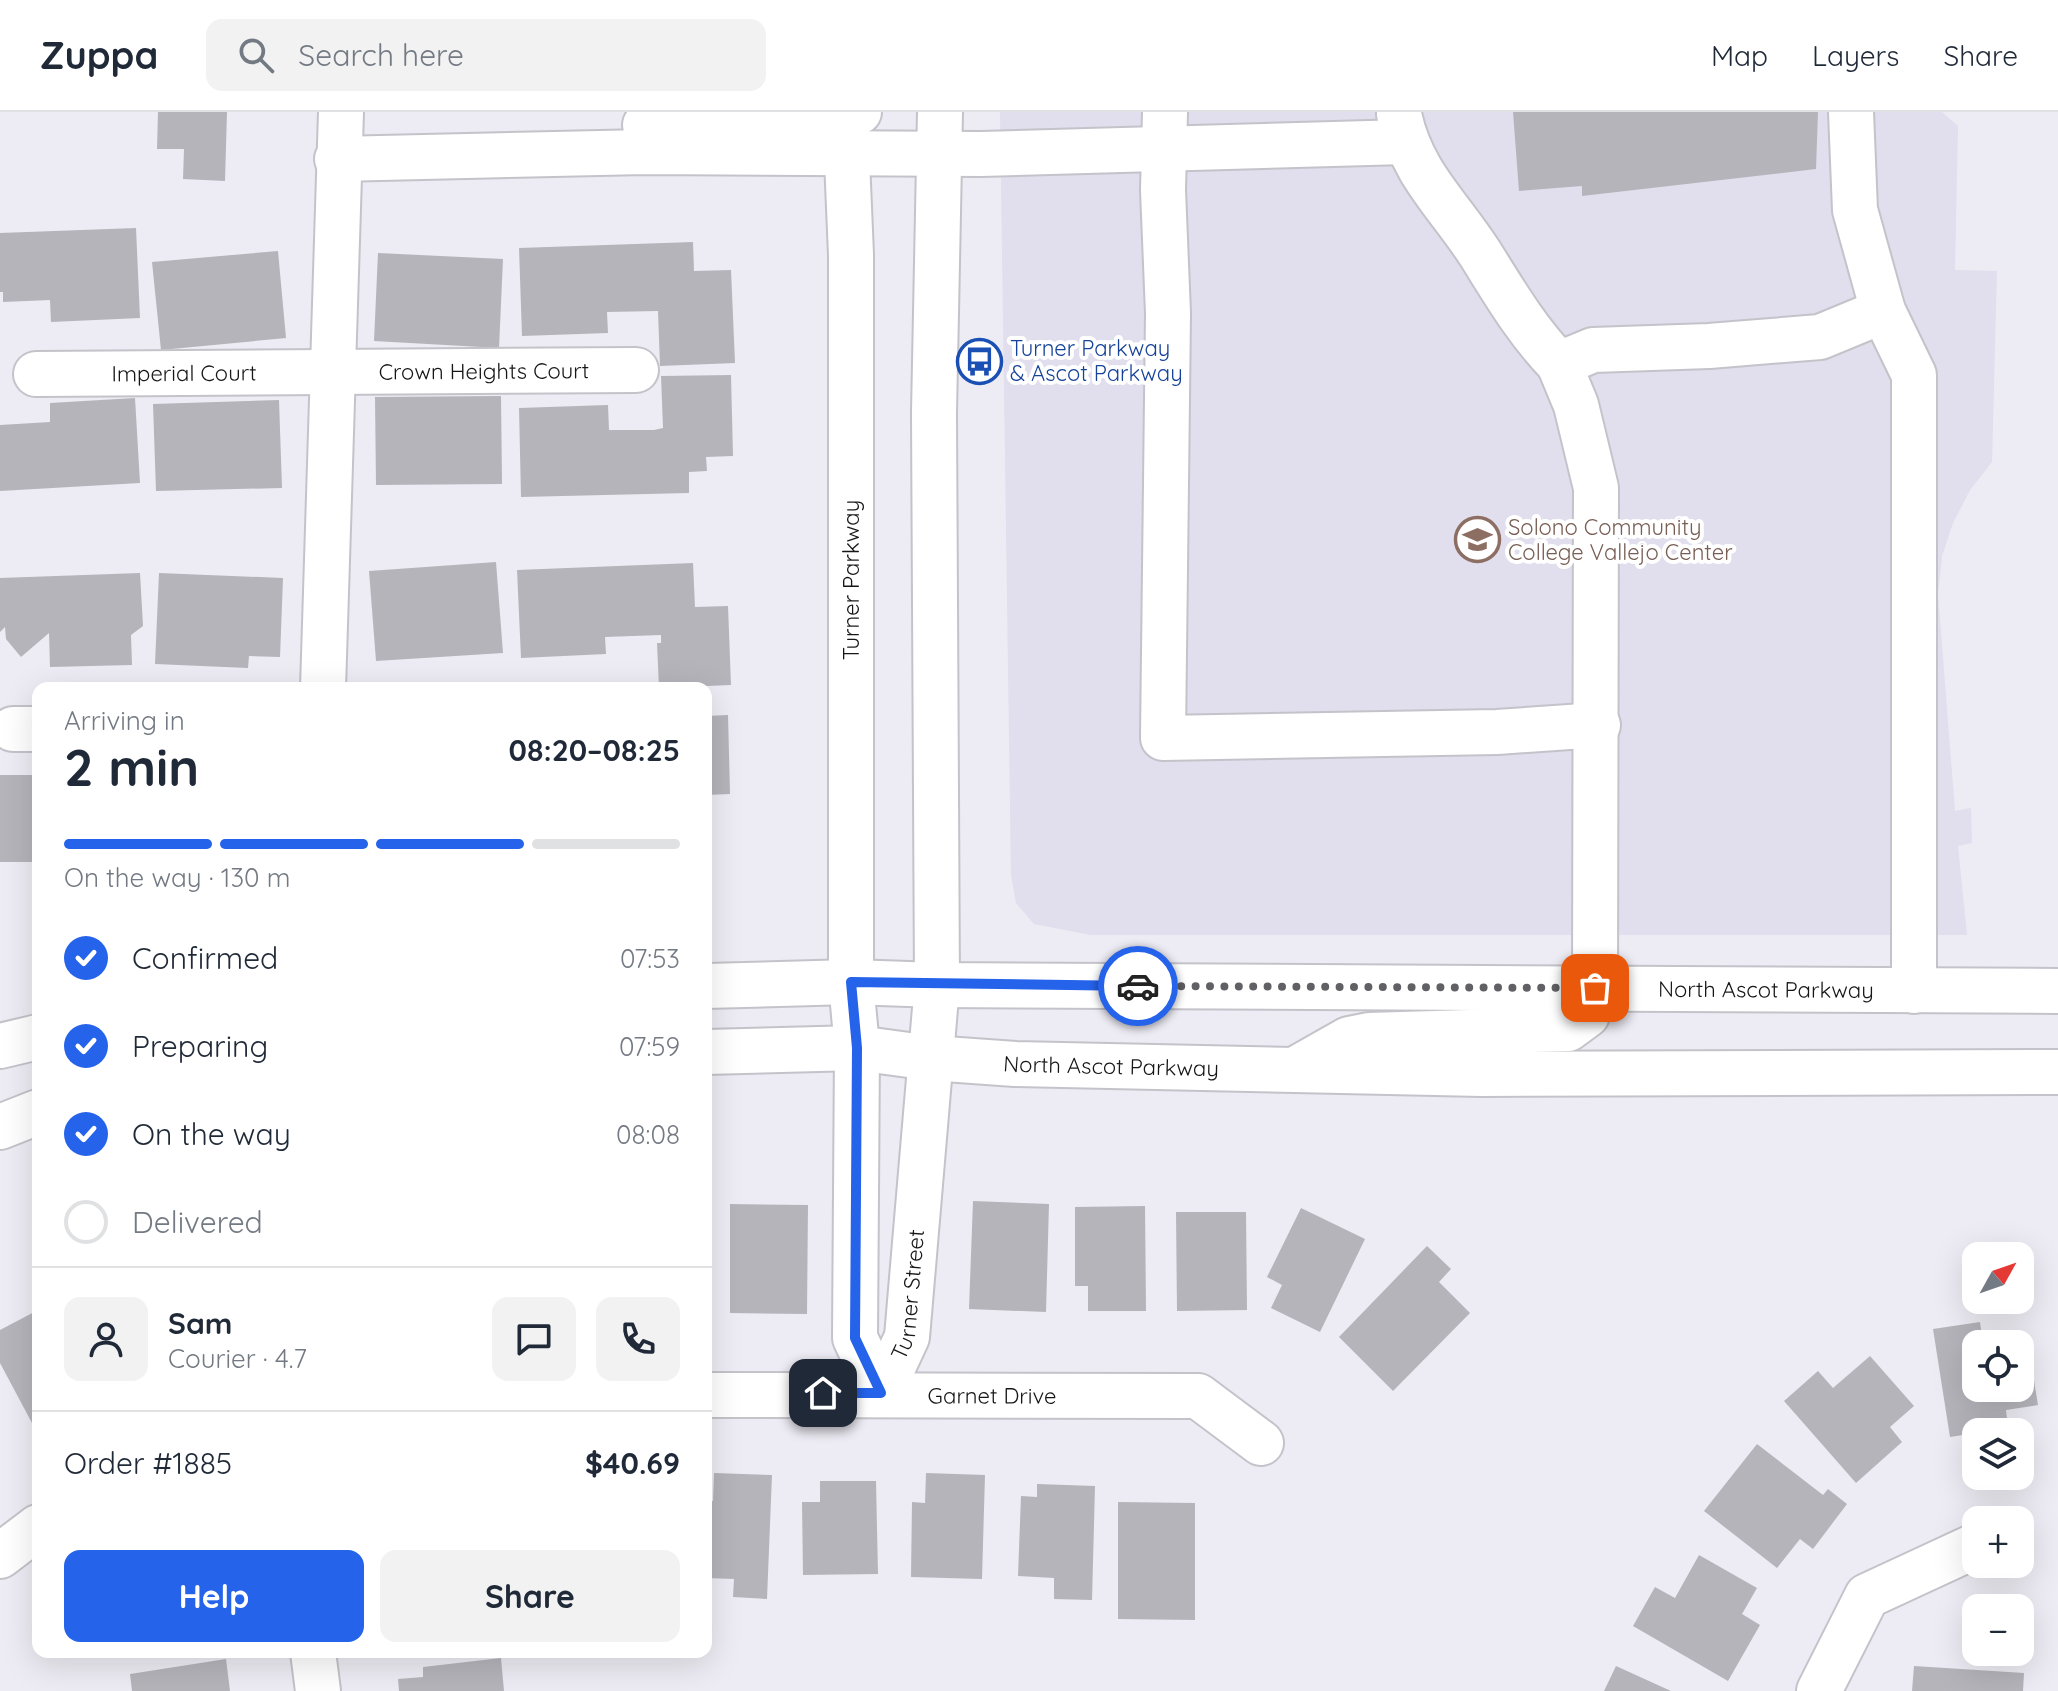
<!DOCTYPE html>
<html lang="en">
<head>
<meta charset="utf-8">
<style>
  body { margin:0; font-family:Quicksand,sans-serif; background:#f2f2f3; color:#1f2937; height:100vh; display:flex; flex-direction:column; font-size:30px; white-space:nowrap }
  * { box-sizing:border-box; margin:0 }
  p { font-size:26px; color:#747a83 }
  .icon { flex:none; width:44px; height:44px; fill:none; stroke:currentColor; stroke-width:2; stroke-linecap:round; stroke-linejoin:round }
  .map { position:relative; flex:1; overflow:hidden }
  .sheet { position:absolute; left:32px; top:570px; width:680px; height:976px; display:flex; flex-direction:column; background:#fff; border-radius:16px; box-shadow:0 8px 32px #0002 }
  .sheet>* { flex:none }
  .needle { width:52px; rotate:50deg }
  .buttons { position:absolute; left:1962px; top:1130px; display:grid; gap:16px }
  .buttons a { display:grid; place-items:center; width:72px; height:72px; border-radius:16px; background:#fff; box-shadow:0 8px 32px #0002; font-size:40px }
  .pin { position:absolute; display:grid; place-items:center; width:68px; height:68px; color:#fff; margin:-34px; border-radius:16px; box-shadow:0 4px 12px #0006 }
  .courier { position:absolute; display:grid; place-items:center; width:80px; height:80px; margin:-40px; border:6px solid #2563eb; border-radius:50%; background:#fff; color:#222; box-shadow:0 2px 10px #0007 }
  .summary em { font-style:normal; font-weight:700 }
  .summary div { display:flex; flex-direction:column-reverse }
  .summary { display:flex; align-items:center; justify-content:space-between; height:136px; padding:0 32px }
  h1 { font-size:52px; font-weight:700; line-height:60px }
  .bar { display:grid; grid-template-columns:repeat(4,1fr); gap:12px 8px; align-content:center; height:96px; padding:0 32px }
  .bar i { height:10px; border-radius:6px; background:#e0e1e3 }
  .bar .selected { background:#2563eb }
  .bar p { grid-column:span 4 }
  .line { display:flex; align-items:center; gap:20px; padding:0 32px; border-top:2px solid #e0e1e3 }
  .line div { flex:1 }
  .round { display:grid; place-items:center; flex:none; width:84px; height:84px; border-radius:16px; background:#f2f2f3 }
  ol { padding:0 32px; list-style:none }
  li { display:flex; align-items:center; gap:24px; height:88px }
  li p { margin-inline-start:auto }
  li .icon { padding:8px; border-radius:50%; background:#2563eb; color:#fff; stroke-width:4 }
  li:last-child { color:#747a83 }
  li i { width:44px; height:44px; border:4px solid #e0e1e3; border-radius:50% }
  .cta { display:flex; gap:16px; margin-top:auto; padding:16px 32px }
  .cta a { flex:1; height:92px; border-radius:16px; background:#2563eb; color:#fff; font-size:32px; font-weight:700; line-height:92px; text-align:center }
  .cta a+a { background:#f2f2f3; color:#1f2937 }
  header { display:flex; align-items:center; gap:48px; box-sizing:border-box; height:112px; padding:0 40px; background:#fff; border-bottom:2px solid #e0e1e3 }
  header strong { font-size:38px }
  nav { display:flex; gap:44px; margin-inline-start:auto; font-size:28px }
  .search { width:560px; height:72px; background:#f2f2f3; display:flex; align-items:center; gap:20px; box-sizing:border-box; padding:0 28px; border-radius:16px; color:#747a83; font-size:30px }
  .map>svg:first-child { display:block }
</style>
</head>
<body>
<header>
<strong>Zuppa</strong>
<div class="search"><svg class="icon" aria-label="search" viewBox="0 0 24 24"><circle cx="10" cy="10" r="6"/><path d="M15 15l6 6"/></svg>Search here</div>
<nav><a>Map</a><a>Layers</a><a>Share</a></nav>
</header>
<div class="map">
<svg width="2058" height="1579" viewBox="0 0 2058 1579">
  <rect width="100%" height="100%" fill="#edebf3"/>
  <path fill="#e1deed" d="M1000 0H1942L1958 14 1955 158 1997 159 1992 350 1970 378 1953 411 1942 444 1938 482 1955 699 1971 696 1972 731 1958 734 1967 823H1091L1034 812 1016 791 1011 763Z"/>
  <path fill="#b5b4bb" d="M158 0H227L225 69 183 67 184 37H157Z
    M1513 0H1818L1816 57 1582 84V74L1519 79Z
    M136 116 140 206 51 210 50 188 3 190V180H0V121Z
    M693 130 694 159 731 158 735 251 660 254 658 199 607 200 608 221 522 224 519 136Z
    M278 139 286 226 161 238 152 150Z
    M378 141 503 147 499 236 374 229Z
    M731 263 733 344 706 345 707 359 689 360V381L521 385 519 296 608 293 609 318H654L663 316 661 264Z
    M501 284 502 372 376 373 375 285Z
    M135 286 140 371 0 379V313L50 310V291Z
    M279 288 282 376 156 379 153 292Z
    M496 450 503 541 376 549 369 459Z
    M693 451 695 495 728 494 731 573 659 576 657 531H661V523L605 525 606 542 521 546 517 458Z
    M140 461 143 514 131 523 132 553 50 555 49 521 21 545 6 527 5 515 0 520V466Z
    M159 461 283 466 280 545 249 544 248 556 155 552Z
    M728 603 730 682 706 683V604Z
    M0 663H38V750H0Z
    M973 1089 1049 1092 1046 1200 969 1197Z
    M730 1092 808 1093 807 1202 730 1201Z
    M1145 1094 1146 1199H1088V1174H1075V1095Z
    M1301 1096 1365 1127 1320 1220 1271 1196 1282 1173 1267 1165Z
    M1176 1100H1246L1247 1198 1177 1199Z
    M1427 1134 1451 1157 1439 1170 1470 1201 1393 1279 1339 1225Z
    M38 1198V1308L32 1311 0 1251V1218Z
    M1980 1210 1983 1232H1976V1276H2020V1232L2002 1230 2027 1226 2038 1293 2006 1298 2008 1316 1950 1325 1933 1217Z
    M1870 1244 1914 1294 1890 1315 1902 1330 1856 1371 1784 1289 1818 1259 1833 1276Z
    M1757 1332 1823 1383 1828 1377 1847 1392 1813 1437 1800 1427 1777 1456 1704 1399Z
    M714 1361 772 1363 767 1487 733 1485 734 1467 706 1466V1389H713Z
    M926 1361 985 1363 982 1467 911 1465 912 1390 925 1391Z
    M820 1369H876L878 1462 803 1463 802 1390H820Z
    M1037 1372 1095 1374 1092 1488 1054 1487V1466L1018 1464 1021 1384 1037 1385Z
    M1118 1390 1195 1391V1508L1118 1507Z
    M1699 1443 1757 1476 1742 1502 1760 1513 1728 1569 1633 1514 1655 1475 1675 1486Z
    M501 1546 504 1579H399L398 1567 423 1565V1555Z
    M226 1547 230 1579H132L130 1562Z
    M1616 1554 1671 1579H1604Z
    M1914 1554 2024 1561 2023 1579H1912Z"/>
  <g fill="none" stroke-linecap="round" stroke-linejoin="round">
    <defs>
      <g id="minor">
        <path d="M845 0 851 143V870L857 936 855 1226 881 1281"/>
        <path d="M1165 0 1163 78 1168 201 1163 626 1497 620 1598 613"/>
        <path d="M1851 0 1855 98 1883 199 1914 263V879"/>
        <path d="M1399 2C1411 62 1450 94 1481 143 1506 183 1527 219 1559 252L1593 238 1709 234 1820 225 1883 199"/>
        <path d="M645 13 859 0"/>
        <path d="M337 47 645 40 981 42 1405 30"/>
        <path d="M1559 252 1576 293 1596 376 1595 876"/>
        <path id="s1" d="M36 262 636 258"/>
        <path d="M323 576 341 0"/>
        <path d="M13 617H38"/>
        <path id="s2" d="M881 1281 907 1225 937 873 934 301 940 0"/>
        <path id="s3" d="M706 1283 1198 1284 1261 1331"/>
        <path d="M0 1444 38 1415"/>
        <path d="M313 1540 318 1579"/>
        <path d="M1819 1579 1867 1484 1975 1434"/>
      </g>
      <g id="major">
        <path id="s4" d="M706 874 851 870 937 873 2058 879"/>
        <path d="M0 934 38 925"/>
        <path id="s5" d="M706 940 857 936 931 946 1015 952 1482 962 2058 960"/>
        <path d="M1296 957 1349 927 1369 923 1568 917 1587 903 1595 876"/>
        <path d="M0 1015 38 1000"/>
      </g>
    </defs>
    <use href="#minor" stroke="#c4c3ca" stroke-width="48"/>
    <use href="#major" stroke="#c4c3ca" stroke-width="48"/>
    <use href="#minor" stroke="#fff" stroke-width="44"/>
    <use href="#major" stroke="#fff" stroke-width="44"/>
  </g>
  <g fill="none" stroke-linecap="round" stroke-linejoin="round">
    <path stroke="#616165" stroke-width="8" stroke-dasharray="0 14.4" d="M1138 874 1595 876"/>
    <path stroke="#2563eb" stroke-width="10" d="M823 1281H881L855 1226 857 936 851 870 1138 874"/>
  </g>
  <defs>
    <symbol id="bus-ring" viewBox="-11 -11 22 22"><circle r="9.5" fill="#fff" stroke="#1a4fb4" stroke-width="1.5"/><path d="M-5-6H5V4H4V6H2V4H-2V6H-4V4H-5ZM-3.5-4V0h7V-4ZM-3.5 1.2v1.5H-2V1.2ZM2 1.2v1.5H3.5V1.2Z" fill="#1a4fb4"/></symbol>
    <symbol id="university-ring" viewBox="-11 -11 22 22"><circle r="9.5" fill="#fff" stroke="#8d6e63" stroke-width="1.5"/><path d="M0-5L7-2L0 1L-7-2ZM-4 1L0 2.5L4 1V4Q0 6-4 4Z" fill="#8d6e63"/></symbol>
  </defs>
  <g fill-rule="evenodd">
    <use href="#bus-ring" x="954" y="224" width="51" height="51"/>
    <use href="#university-ring" x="1452" y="402" width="51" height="51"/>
  </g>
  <g text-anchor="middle" stroke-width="8" stroke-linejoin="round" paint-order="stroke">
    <g font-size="22" fill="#164399" stroke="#fff" text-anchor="start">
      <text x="1010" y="244">Turner Parkway<tspan x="1010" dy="25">&amp; Ascot Parkway</tspan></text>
    </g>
    <g font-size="22" fill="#161618" stroke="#fff">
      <text dy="8" stroke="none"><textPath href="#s1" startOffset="448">Crown Heights Court</textPath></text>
      <text dy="8" stroke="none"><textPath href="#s1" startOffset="148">Imperial Court</textPath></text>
      <text transform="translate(851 468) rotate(-90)" y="8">Turner Parkway</text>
      <text dy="8" stroke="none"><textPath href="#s4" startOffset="1060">North Ascot Parkway</textPath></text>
      <text dy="8" stroke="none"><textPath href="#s5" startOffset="406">North Ascot Parkway</textPath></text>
      <text dy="8" stroke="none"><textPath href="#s2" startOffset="104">Turner Street</textPath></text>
      <text dy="8" stroke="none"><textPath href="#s3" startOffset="286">Garnet Drive</textPath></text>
    </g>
    <g font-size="22" fill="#785e54" stroke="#fff" text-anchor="start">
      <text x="1508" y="423">Solono Community<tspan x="1508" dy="25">College Vallejo Center</tspan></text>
    </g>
  </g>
</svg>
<div class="buttons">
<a><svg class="needle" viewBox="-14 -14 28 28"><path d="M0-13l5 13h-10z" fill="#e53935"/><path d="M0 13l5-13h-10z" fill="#747a83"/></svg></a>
<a><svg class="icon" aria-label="locate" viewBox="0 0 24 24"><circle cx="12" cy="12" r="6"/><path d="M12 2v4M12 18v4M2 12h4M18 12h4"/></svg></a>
<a><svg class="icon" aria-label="layers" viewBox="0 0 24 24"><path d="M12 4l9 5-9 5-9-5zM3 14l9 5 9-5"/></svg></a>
<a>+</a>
<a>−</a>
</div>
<div class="pin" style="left:1595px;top:876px;background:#ea580c"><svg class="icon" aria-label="bag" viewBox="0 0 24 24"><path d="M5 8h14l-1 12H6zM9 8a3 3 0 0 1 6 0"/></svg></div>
<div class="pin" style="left:823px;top:1281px;background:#1f2937"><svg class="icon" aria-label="home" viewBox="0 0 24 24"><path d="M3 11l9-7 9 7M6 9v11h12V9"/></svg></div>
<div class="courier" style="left:1138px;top:874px"><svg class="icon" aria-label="car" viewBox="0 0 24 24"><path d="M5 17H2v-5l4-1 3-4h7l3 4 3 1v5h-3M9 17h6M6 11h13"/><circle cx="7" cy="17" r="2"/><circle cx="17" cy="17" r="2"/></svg></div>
<section class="sheet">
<div class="summary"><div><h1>2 min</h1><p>Arriving in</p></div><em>08:20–08:25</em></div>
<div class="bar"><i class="selected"></i><i class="selected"></i><i class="selected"></i><i></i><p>On the way · 130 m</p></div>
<ol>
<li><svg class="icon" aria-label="check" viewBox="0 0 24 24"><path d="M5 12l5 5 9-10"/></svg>Confirmed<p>07:53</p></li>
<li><svg class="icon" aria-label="check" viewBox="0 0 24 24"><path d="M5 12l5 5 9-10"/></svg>Preparing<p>07:59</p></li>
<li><svg class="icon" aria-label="check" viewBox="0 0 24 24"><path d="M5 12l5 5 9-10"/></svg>On the way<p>08:08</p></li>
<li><i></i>Delivered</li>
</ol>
<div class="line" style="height:144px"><a class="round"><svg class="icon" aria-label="person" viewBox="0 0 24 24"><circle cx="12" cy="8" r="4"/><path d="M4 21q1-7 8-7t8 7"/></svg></a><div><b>Sam</b><p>Courier · 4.7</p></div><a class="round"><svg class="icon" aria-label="chat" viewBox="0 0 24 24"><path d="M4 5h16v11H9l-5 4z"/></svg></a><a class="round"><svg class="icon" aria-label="phone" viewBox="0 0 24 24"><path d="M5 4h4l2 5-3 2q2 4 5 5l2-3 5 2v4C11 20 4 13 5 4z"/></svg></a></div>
<div class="line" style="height:104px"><div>Order #1885</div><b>$40.69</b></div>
<div class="cta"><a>Help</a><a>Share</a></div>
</section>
</div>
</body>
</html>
